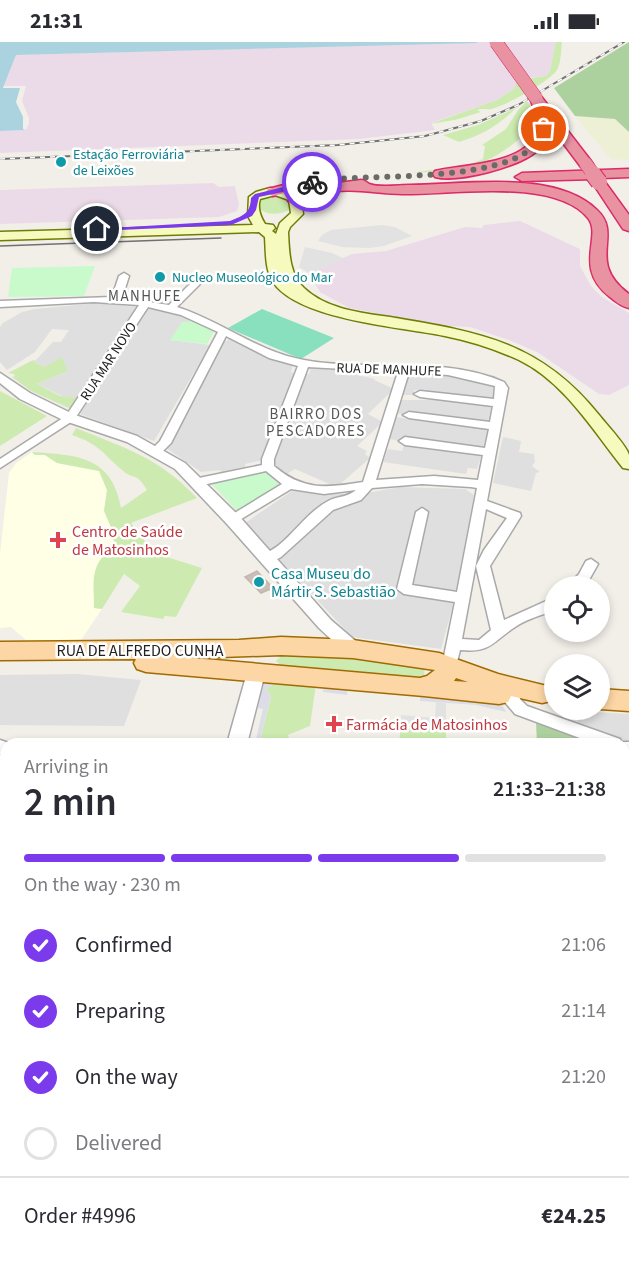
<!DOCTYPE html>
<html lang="en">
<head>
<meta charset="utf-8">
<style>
  body { margin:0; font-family:"Source Sans 3",sans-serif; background:#f2f2f3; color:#2b2b33; height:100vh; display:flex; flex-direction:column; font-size:22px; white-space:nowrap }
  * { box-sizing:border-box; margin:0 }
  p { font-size:20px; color:#7c7c81 }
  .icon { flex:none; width:33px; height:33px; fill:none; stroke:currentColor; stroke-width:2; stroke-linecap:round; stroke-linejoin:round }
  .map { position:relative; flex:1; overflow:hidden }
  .details { position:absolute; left:0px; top:696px; width:630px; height:530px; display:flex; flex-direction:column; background:#fff; border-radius:18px 18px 0 0; box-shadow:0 3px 9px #0003 }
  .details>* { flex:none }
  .tools { position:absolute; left:544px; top:534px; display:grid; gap:12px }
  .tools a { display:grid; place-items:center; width:66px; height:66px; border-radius:50%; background:#fff; box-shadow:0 3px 9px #0003; font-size:30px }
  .pin { position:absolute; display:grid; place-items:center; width:51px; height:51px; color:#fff; margin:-26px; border:3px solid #fff; border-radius:50%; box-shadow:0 2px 6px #0007 }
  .courier { position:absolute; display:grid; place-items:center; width:60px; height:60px; margin:-30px; border:4px solid #7c3aed; border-radius:50%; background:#fff; color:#222; box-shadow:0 2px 8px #0007 }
  .overview em { font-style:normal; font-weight:600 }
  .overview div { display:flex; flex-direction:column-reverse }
  .overview { display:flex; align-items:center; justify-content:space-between; height:102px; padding:0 24px }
  h1 { font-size:39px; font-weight:600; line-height:45px }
  .bar { display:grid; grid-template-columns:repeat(4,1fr); gap:9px 6px; align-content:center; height:72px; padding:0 24px }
  .bar i { height:8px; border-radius:4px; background:#e1e1e2 }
  .bar .active { background:#7c3aed }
  .bar p { grid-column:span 4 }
  .line { display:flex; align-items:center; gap:15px; padding:0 24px; border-top:2px solid #e1e1e2 }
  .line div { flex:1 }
  ol { padding:0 24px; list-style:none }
  li { display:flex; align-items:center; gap:18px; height:66px }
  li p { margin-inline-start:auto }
  li .icon { padding:6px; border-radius:50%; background:#7c3aed; color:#fff; stroke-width:4 }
  li:last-child { color:#7c7c81 }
  li i { width:33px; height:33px; border:3px solid #e1e1e2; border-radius:50% }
  .status { display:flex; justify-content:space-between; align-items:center; height:42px; padding:0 30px; background:#fff; direction:ltr }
  .status svg { height:16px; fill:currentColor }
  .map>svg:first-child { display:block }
</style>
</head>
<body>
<div class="status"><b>21:31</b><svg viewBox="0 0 49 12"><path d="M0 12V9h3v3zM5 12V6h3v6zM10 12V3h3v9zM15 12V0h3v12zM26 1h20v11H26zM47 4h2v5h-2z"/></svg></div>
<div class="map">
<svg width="629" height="1225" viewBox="0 0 629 1225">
  <rect width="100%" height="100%" fill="#f2efe9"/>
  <path fill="#e0dfdf" d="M98 261 138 265 79 356 64 355 37 342 68 329 45 325 34 320 53 300H61L69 288 52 287 35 310 7 328 0 320V285L3 281 22 270 35 267Z
    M147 265 167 267 192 276 189 280H182L171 298 210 303 154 399 80 372Z
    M229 296 262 313 293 323 291 330 295 332 263 418 245 422 246 426 221 431 220 428 201 430 166 406 222 299H227Z
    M311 326 336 328 375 337 374 338 394 347 368 372 383 380 357 404 367 409 365 412 370 416 339 443 334 444 295 427 285 433 275 423V412L305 332H309Z
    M411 326 492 341 497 345 494 357 414 348V353H403Z
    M432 354 492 362 488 380 406 370 405 373 397 371 402 358H432Z
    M396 375 428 380 429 377 489 386 483 406 401 396 399 399 389 397Z
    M503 395 521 399 519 410 534 412 535 420 532 424 540 430 536 431 531 449 493 441Z
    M404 404H420L423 407 482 411 477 427 468 426 466 432 383 420 388 407 402 409Z
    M401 445 465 447 474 453 453 563 441 607 352 595 245 481 292 449 320 452H360Z
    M77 632 141 638 124 684 0 683V633Z
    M577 669 629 672V705L578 687Z"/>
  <path fill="#ebdbe8" d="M477 0H557L550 29 546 34 525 36 515 46 497 58 431 81 435 88 359 97 0 111V89L26 88 29 81V76L22 59 26 44H4L16 13Z
    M213 141 219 145 235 144 239 163 237 169 219 175 0 182V148Z
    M520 179 580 207V224L591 244 602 255 629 271V343L609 353 599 352 537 310 509 298 470 285 442 284 349 266 320 250 309 231 352 212 386 209 465 185 482 186 484 183Z
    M629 967V1149L624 1148V968Z"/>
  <path fill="#ffffe5" d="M32 410 35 413H45L57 421 99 429 107 448 104 469 114 490V505L103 512 94 566 102 567 81 598 27 599 11 585 0 586V512L9 431 16 421Z
    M0 717H6V1186L0 1185Z"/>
  <path fill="#eef0d5" d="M575 74 615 77 629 90V118L611 117Z"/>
  <path fill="#cdebb0" d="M556 0H562C561 9 561 21 557 28 549 40 505 64 491 67 486 68 482 66 477 68L481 70 455 78 430 82 497 58 515 46 516 38 546 34 550 29Z
    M527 59 533 67C533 83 526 92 513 102 479 129 452 129 410 131L468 123 483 117 485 104 482 103 506 87 518 68Z
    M516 66C498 84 482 93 459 100L443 93 478 83Z
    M270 151 290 156 291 167C280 173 268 174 258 166L260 154Z
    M62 315 68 329 37 342 60 354 79 356 71 367 31 349 12 335 15 334 14 332 8 331 31 319 35 318 34 320 45 325Z
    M0 349 47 374 0 404Z
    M76 386C127 407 158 415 197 456L131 481 154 511 202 526 176 575 165 574 163 577 121 570 140 544 124 532 102 567 94 566C94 539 89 522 114 505L113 490 104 469 107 448 99 429 57 421 45 413H35L32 410C77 413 112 414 121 466L147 448C136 429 134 439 122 428 102 411 99 402 72 393Z
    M282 613 345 614 425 626 424 634 418 635 282 625 276 619Z
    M277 640 316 642 310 684 288 693 291 702H259L271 655 266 647Z
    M401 683 446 687V702H399Z
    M0 999H6V1186L0 1185Z"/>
  <path fill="#add19e" d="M629 0V90L615 77 575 74 554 46Z
    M536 680 610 702H537Z"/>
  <path fill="#c8facc" d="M95 224 84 254 8 255 12 226Z
    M187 273 215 288 207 302 170 298 182 280H189L191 277 185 276Z
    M265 430 279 442V445L238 470 211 441Z"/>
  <path fill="#88e0be" d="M262 267 334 296 301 317 228 286Z"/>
  <path fill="#e2e2e2" d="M382 183 395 185 412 194 384 204 369 206 342 205 318 199 322 193 331 188Z
    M305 205 332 211 345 217 309 231 299 225Z
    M436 660 446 661V687L401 683V673L435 676Z
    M624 1173 629 1174V1225H480V1220H624Z"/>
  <path fill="#dddde8" d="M281 636 493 656 502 662 506 670 476 663 420 659V651L348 644 347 653 323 650 324 643 277 640 266 647 271 654 259 702H255L263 667 254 665 262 643Z"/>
  <path fill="#aad3df" d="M0 0H477V1L16 13 3 46H20L16 60 23 75V87L26 88 0 89Z"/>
  <path fill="#c7bfb8" stroke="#c4b6ab" stroke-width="1.5" d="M257 529 273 546 261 551 245 535Z"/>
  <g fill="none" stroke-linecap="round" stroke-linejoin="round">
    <defs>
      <path id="pedestrian" d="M629 954V968L624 969V955Z"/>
      <path id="minor" d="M124 231 129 234 122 256 169 263 194 238H200V242L177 265C221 279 258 310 304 318 368 330 443 313 504 340L508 346 487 459 520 471 521 474 490 524 504 578 555 555V568C542 573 526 577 515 585 492 600 491 611 460 608L455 628H445L442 624 455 560 404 552 397 547 416 470 422 466 428 470 412 543 457 550 477 446 471 445 422 442 372 446 361 458 333 468 281 515 272 520H262L260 517C265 511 273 508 279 503 296 489 310 468 330 458 339 454 348 455 356 448L324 452 291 447 233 482 226 478 228 475 282 442 266 429 198 444 194 443 192 440 194 437 262 423V417L298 324 269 316 226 294 171 401 160 412H152L150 409 160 399 218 290 181 273 148 265 74 378 0 426V417L66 374 139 263 94 260 0 265V259L112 255 119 234ZM308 325 398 330 363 440C327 446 303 449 274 424V417ZM409 330 448 333 495 344 494 357 420 349 414 352 420 355 493 364 490 380 409 370 403 373 409 376 489 387 485 406 405 395 399 399 405 403 483 413 478 438 434 434 376 438ZM486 467 507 476 484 508 476 524 491 588 479 598 462 597Z
        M591 517 598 522 589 538 582 544H567L579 532 586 519Z
        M512 648 518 650 520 657 527 664 620 697 621 700H629V714L624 713V702H596L515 672 504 659 506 650Z
        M0 698 12 702H6V713L0 712Z"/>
      <path id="tertiary" d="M0 331 30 351 75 373 137 394 185 421 239 474 331 578 359 602 362 607 359 612 353 614 347 612 319 586 227 482 175 427 127 400 65 379 20 357 0 341Z
        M256 624 262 626 265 631 247 702H227L247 631 250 626Z
        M0 1203 6 1204V1220H20L17 1225H0Z
        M23 1220H120L119 1225H21Z"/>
      <path id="secondary" d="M270 146 290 149 301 156 303 172 290 185 288 190C289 209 289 232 304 246 326 267 361 271 390 275 478 290 540 299 599 373 606 382 627 404 629 413 629 418 629 423 629 427L623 426C592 387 564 340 519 318 495 307 470 299 445 294 402 285 298 278 273 240 265 228 266 209 265 195L259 190 0 198V190L253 183 248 174 249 155 256 150ZM275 153 289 158 291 171 280 181 276 192 272 189 275 186 273 183 265 182C260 174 257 166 260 157Z"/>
      <path id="primary" d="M281 595 353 598 439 611 498 632 551 645 554 652 551 659 542 661 511 654 508 660 499 662 424 654 146 630 137 627 134 621 136 617 0 618V600L239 598ZM281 613 353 616 435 628 427 634 420 636 192 616ZM456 636 468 640 454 639Z
        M600 647 629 649V669L600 667Z"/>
      <path id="motorway" d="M536 52 540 53 591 119 593 122 591 125H581L551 85C548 94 545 102 537 109 519 125 458 141 435 135L433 132 435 129C462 122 536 123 538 82 539 74 532 64 530 56Z
        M629 127V135L602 136 629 173V189L623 187 592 140 595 137 522 139 515 135 522 131Z
        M315 135 322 139 320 142 273 154 266 150 268 147Z
        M361 138C364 138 366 140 369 142 379 146 399 143 410 143 464 143 555 127 597 168 624 193 585 219 629 252V266C621 264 616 260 610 255 572 226 603 194 588 176 554 135 451 153 402 152 377 152 350 145 325 151 315 153 306 161 296 164L288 159 315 144Z"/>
    </defs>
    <use href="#pedestrian" stroke="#a9a9a9" stroke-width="4"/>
    <use href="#minor" stroke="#a9a9a9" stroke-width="3"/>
    <use href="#tertiary" stroke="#a9a9a9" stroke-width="3"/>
    <use href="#secondary" stroke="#707d05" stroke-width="3"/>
    <use href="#primary" stroke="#a06b00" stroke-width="3"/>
    <use href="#motorway" stroke="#dc2a67" stroke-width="3"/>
    <use href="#pedestrian" fill="#fff" fill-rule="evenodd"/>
    <use href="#minor" fill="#fff" fill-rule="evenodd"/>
    <use href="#tertiary" fill="#fff" fill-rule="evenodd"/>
    <use href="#secondary" fill="#f7fabf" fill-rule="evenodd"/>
    <use href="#primary" fill="#fcd6a4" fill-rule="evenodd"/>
    <use href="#motorway" fill="#e892a2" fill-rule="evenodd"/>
    <path stroke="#707070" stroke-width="1.5" d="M0 204 221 196"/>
    <defs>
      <path id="rail" d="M0 117 338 103 425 94 481 79 518 63 624 0"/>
    </defs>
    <use href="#rail" stroke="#707070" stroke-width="2"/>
    <use href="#rail" stroke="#fff" stroke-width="1.5" stroke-dasharray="5" stroke-linecap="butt"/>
    <defs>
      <path id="motorway-bridge-far1" d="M496 0 536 56
        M586 122 594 133"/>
      <path id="motorway-bridge" d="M593 132 599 140"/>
    </defs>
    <use href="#motorway-bridge-far1" stroke="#dc2a67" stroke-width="14" stroke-linecap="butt"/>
    <use href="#motorway-bridge" stroke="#dc2a67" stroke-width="18" stroke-linecap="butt"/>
    <use href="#motorway-bridge-far1" stroke="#e892a2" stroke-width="13"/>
    <use href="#motorway-bridge" stroke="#e892a2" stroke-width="16"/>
  </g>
  <path fill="#7c3aed" d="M312 138 314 141 292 148 259 155 256 168 252 174 231 183 97 189 94 187 230 179C244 173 250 172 251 156L255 152Z"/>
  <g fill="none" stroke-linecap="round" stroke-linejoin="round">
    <path stroke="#6b6a68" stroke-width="6" stroke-dasharray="0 10.8" d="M312 140C360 129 529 147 544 87"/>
  </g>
  <g fill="#0f9aa8" stroke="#fff" stroke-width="2">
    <circle cx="61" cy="120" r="6"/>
    <circle cx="160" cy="235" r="6"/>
    <circle cx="259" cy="540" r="6"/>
  </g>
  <g fill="#e0444e" stroke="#fff" stroke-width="2">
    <path d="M55 489h6v6h6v6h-6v6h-6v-6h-6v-6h6z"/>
    <path d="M331 673h6v6h6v6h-6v6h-6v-6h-6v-6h6z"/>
  </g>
  <g text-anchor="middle" stroke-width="5" stroke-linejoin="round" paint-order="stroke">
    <g font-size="14" fill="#0d838f" stroke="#fff" text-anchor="start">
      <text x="73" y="117">Estação Ferroviária<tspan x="73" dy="16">de Leixões</tspan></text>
      <text x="172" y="240">Nucleo Museológico do Mar</text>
    </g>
    <g font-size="14" fill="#222" stroke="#fff">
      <text transform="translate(108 319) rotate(-57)" y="5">RUA MAR NOVO</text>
      <text transform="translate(389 327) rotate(2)" y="5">RUA DE MANHUFE</text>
    </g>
    <g font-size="15" letter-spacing="1.5" fill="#555" stroke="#fff">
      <text x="145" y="259">MANHUFE</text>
      <text x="316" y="377">BAIRRO DOS<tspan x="316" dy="17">PESCADORES</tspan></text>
    </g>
    <g font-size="16" fill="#be3a42" stroke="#fff" text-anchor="start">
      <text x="72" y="495">Centro de Saúde<tspan x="72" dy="18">de Matosinhos</tspan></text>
      <text x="346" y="688">Farmácia de Matosinhos</text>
    </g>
    <g font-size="16" fill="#0d838f" stroke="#fff" text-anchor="start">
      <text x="271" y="537">Casa Museu do<tspan x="271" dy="18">Mártir S. Sebastião</tspan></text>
    </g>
    <g font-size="16" fill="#222" stroke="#fff">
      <text x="140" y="614">RUA DE ALFREDO CUNHA</text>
    </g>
  </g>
</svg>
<div class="tools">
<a><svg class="icon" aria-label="locate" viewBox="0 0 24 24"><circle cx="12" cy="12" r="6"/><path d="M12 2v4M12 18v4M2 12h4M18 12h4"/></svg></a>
<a><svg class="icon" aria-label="layers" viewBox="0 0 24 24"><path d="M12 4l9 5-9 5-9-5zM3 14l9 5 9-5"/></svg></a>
</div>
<div class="pin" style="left:544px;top:87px;background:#ea580c"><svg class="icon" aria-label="bag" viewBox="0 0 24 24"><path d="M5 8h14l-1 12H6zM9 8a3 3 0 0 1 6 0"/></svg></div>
<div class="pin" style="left:97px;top:187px;background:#1f2937"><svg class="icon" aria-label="home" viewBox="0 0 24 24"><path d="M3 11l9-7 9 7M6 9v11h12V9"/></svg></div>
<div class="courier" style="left:312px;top:140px"><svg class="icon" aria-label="bike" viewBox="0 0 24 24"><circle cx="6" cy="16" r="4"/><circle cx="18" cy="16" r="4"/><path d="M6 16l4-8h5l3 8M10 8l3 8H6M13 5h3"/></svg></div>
<section class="details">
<div class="overview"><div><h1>2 min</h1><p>Arriving in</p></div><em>21:33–21:38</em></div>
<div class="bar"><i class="active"></i><i class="active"></i><i class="active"></i><i></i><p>On the way · 230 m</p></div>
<ol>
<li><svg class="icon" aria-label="check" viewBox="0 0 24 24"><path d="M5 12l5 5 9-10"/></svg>Confirmed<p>21:06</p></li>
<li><svg class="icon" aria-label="check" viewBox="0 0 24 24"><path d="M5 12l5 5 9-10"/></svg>Preparing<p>21:14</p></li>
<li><svg class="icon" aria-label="check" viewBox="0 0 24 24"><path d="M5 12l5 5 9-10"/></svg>On the way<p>21:20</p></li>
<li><i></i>Delivered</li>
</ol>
<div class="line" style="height:78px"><div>Order #4996</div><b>€24.25</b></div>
</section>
</div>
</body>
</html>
